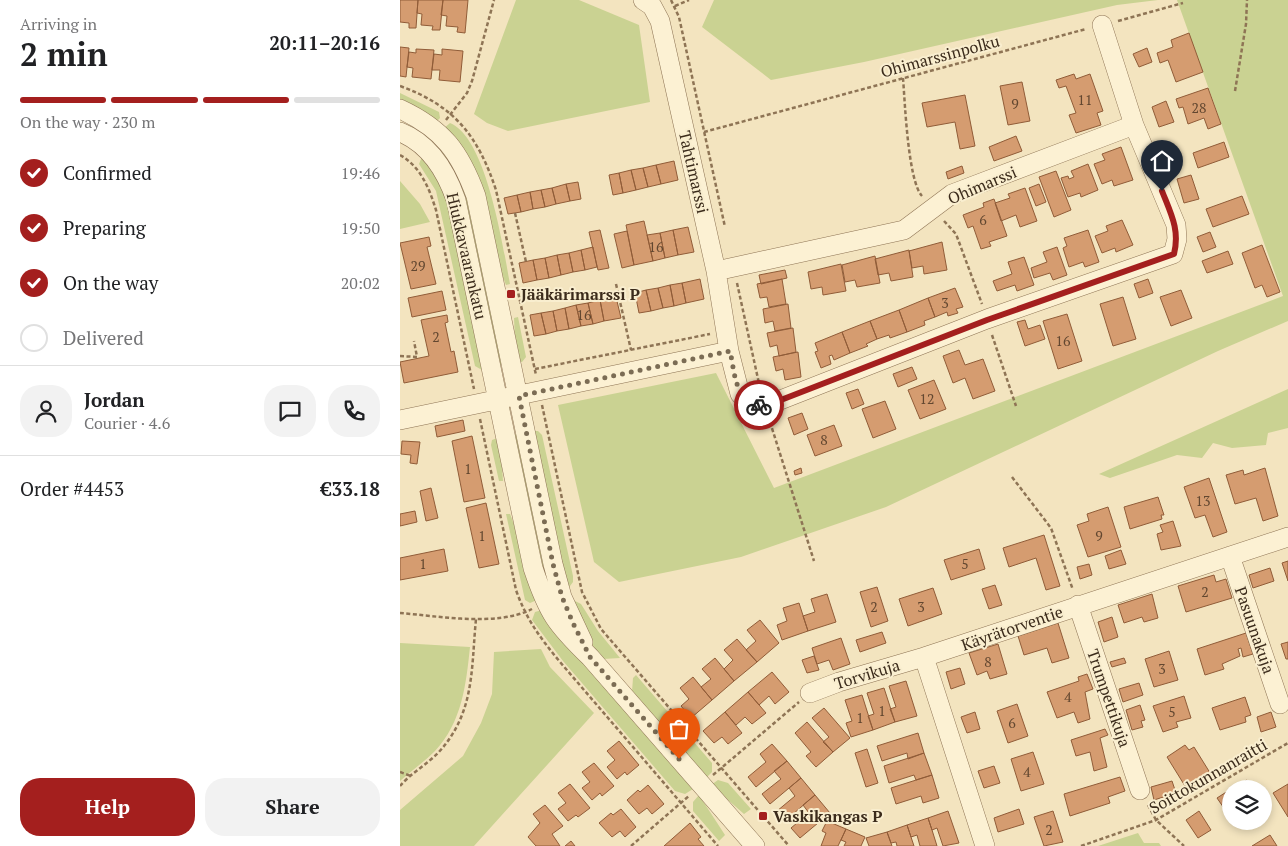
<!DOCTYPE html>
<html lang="en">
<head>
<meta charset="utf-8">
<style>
  body { margin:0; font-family:"PT Serif",serif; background:#f2f2f2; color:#202124; height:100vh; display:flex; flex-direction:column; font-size:19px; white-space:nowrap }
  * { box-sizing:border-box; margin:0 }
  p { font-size:16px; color:#757577 }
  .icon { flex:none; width:28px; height:28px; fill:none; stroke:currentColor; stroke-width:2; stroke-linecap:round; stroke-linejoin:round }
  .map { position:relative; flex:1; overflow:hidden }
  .details { display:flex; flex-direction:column; background:#fff; width:400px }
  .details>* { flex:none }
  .fabs { position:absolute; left:822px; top:780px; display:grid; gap:10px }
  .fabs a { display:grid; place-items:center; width:50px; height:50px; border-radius:50%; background:#fff; box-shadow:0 2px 8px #0003; font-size:25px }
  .pin { position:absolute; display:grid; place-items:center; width:42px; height:42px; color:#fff; margin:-51px -21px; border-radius:50% 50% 50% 0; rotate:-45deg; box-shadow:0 0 5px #0007 }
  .pin .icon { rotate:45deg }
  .courier { position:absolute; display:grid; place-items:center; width:50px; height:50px; margin:-25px; border:4px solid #a41f1e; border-radius:50%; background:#fff; color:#222; box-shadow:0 1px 6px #0007 }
  .summary em { font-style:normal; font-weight:800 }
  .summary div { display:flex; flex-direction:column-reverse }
  .summary { display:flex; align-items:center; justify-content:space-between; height:85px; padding:0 20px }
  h1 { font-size:32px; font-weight:800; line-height:38px }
  .bar { display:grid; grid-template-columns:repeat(4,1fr); gap:8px 5px; align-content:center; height:60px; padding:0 20px }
  .bar i { height:6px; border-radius:4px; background:#e0e0e0 }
  .bar .selected { background:#a41f1e }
  .bar p { grid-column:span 4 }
  .line { display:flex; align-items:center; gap:12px; padding:0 20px; border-top:1px solid #e0e0e0 }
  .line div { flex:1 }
  .round { display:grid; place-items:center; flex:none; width:52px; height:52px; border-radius:20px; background:#f2f2f2 }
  ol { padding:0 20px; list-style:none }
  li { display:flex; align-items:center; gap:15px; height:55px }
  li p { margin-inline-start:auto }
  li .icon { padding:5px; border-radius:50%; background:#a41f1e; color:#fff; stroke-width:4 }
  li:last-child { color:#757577 }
  li i { width:28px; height:28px; border:2px solid #e0e0e0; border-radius:50% }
  .primary-button { display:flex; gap:10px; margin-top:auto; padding:10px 20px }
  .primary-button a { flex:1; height:58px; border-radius:20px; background:#a41f1e; color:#fff; font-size:20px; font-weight:800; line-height:58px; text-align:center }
  .primary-button a+a { background:#f2f2f2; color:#202124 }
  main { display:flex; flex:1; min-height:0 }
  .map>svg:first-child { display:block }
</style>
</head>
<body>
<main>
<section class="details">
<div class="summary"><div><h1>2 min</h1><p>Arriving in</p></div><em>20:11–20:16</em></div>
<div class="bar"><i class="selected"></i><i class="selected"></i><i class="selected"></i><i></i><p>On the way · 230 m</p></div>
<ol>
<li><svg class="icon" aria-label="check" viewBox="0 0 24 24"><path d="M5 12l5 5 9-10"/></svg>Confirmed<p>19:46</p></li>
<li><svg class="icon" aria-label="check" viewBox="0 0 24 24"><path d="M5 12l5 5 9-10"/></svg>Preparing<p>19:50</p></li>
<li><svg class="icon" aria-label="check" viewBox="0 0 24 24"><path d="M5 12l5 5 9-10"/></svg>On the way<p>20:02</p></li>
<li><i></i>Delivered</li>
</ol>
<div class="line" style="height:90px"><a class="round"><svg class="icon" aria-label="person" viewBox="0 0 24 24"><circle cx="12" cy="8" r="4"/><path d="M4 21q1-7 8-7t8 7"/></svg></a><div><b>Jordan</b><p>Courier · 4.6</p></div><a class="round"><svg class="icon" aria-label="chat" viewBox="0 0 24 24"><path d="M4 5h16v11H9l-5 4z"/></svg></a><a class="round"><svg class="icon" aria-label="phone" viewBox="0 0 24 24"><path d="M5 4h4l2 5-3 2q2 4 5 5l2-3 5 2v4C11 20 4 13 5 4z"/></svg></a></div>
<div class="line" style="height:65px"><div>Order #4453</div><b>€33.18</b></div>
<div class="primary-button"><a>Help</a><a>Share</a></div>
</section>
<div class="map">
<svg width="888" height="846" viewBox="0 0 888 846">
  <rect width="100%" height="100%" fill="#f3e4bf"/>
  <path fill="#cad292" d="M116 0H179L239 25 250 102 108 131 87 123 74 114Z
    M314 0H758L717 5 464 62 371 80 302 27Z
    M777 0H888V321L818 351 486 507 341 557 219 582 194 562 158 405 316 373 374 488 883 296Z
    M0 93 39 112 40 118 35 123 0 104Z
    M50 123C87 138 103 247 110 284L106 285 43 129Z
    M36 137 62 175 105 364 96 366 30 145Z
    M23 154 44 182 82 370 75 366 36 191 19 164Z
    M0 181 20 204 30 222 0 229Z
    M118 317 126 357 122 362 116 363 114 318Z
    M888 389V428L868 433 866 445 832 448 813 443 802 458 777 455 710 478 699 474Z
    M132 431H138L142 435 173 576V582L167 590Z
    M120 434 150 572 149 595 111 435Z
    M100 437 103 481H99L91 445 92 440Z
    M106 514H110L123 547 137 600 130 603 125 600Z
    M173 600 181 604 198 631 220 658 203 659 185 635Z
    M142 610 293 789 285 794 275 791 163 661 132 620 135 612Z
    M0 643 70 647C66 685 62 722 35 751 24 762 11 771 0 781Z
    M141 649 150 667 194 713 74 846H0V810L63 756 81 723 92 694 94 652Z
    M236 675 312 763V772L307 777 232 692 233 678Z
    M318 780 328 783 351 809 344 814 311 785Z
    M299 795 325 835 319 841 293 811V802Z
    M738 833 744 843H759L761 846H698Z"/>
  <path fill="#d59c70" stroke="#905c38" d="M0 0H18L16 28H9V23L0 22Z
    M18 0H43L40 30H32L33 26 21 25 22 14 17 13Z
    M43 0H68L65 33 57 32 58 27 46 26 47 16 41 15Z
    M789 33 803 72 776 82 768 60 760 63 757 53 773 47 771 40Z
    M0 47 9 48 6 77 0 76Z
    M747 48 752 62 739 67 733 54Z
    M16 49 34 50 31 79 12 77 13 68 7 67 9 52 16 53Z
    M42 49 63 51 60 82 39 80 40 70H32L34 54 42 55Z
    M674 74 676 79 690 74 703 111 697 113 701 125 676 133 669 115 676 113 666 86 659 88 656 80Z
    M622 82 630 121 608 125 600 86Z
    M808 88 821 124 808 129 804 118 788 124 783 107 779 108 776 99Z
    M565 95 575 146 560 149 555 122 527 127 522 103Z
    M766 101 774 122 759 127 752 107Z
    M616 136 622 151 594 161 589 147Z
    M824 142 829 157 798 168 793 153Z
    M721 147 733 180 714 186 712 180 702 184 694 164 705 160 702 154Z
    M274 161 278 180 261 184 256 165Z
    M688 164 698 190 681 197 680 193 668 197 661 178 668 176 669 179 674 177 671 171Z
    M256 165 261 184 248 187 243 168Z
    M562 166 564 173 548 179 546 172Z
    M243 168 248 187 236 190 231 170Z
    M231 170 236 190 223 193 219 173Z
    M656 171 671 210 654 217 639 177Z
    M219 173 223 193 213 195 209 175Z
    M791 175 799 199 784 203 777 179Z
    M178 182 181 199 170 201 166 184Z
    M166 184 170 201 156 204 152 188Z
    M639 184 646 202 636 206 629 188Z
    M152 188 156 204 145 207 141 190Z
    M625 188 637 221 620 227 616 215 601 221 595 203 610 198 608 194Z
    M141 190 145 207 133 209 130 192Z
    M130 192 133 209 121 212 117 195Z
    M117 195 121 212 108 214 104 198Z
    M842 196 849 214 813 227 806 209Z
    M594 199 607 236 589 242 591 246 581 249 573 226 568 228 563 215 584 207 583 203Z
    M722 220 733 245 716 252 715 248 702 253 695 236 708 231 706 226Z
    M244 221 253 261 234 265 226 225Z
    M288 227 294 252 278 255 273 230Z
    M200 230 209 268 198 270 189 232Z
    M273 230 278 255 265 258 260 233Z
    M688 230 699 262 685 267 683 262 669 267 663 248 667 246 664 238Z
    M227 231 234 265 222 268 214 234Z
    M810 232 816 247 803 252 797 237Z
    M260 233 265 258 253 261 247 235Z
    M29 237 31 246 27 247 36 284 11 289 0 243Z
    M542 242 547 270 524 274 523 266 512 268 509 251Z
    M862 245 880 292 867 297 862 285 855 288 842 253Z
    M193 247 197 267 185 270 181 250Z
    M657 247 667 275 653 280 650 273 634 278 631 268 647 262 643 252Z
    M181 250 185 270 173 272 169 253Z
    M509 250 513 277 491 281 489 273 478 275 475 259Z
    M828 251 833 264 807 273 802 261Z
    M169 253 173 272 161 275 157 255Z
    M157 255 161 275 149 278 145 258Z
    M475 256 480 283 457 287 455 280 445 282 442 265Z
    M624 257 634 285 617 291 615 285 597 291 593 281 612 274 608 262Z
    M145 258 149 278 137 280 133 260Z
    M133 260 137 280 123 283 119 263Z
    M441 264 446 291 423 295 422 287 411 289 408 272Z
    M385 270 387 278 361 284 359 275Z
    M300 279 304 299 286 303 282 283Z
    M382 279 386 304 369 307 367 297 360 298 357 284Z
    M748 279 753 293 739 298 734 284Z
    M282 283 286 303 274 306 270 285Z
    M270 285 274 306 263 308 258 288Z
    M258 288 263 308 251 311 246 290Z
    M555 288 563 307 556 309 558 313 548 316 547 312 535 317 528 298Z
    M246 290 251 311 239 313 235 293Z
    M781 290 792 318 771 326 760 297Z
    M42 291 46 310 12 317 8 298Z
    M216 297 221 318 204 321 200 300Z
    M723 297 736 339 713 346 700 304Z
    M528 298 535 317 524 321 525 325 507 332 499 310Z
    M200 300 204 321 193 324 188 303Z
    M188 303 193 324 181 326 176 305Z
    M388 304 391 328 375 331 373 321 365 323 363 309Z
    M176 305 181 326 169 329 165 308Z
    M165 308 169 329 157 331 153 311Z
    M499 310 507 332 490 338 489 335 477 339 470 321Z
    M153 311 157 331 146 334 141 313Z
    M141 313 146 334 134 336 130 315Z
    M667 314 682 361 658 369 643 321Z
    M47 315 48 322 45 323 51 352 54 351 58 372 4 383 0 362 29 356 21 320Z
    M625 320 628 329 640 325 645 339 625 346 617 322Z
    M470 321 477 339 466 344 468 346 450 353 442 332Z
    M393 328 396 352 379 356 377 345 370 347 367 333Z
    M442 332 450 353 434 360 432 355 429 356 431 364 421 368 415 352 418 351 415 343Z
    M559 350 565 365 583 359 595 391 573 399 565 378 553 383 543 356Z
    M398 352 401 377 385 380 383 369 376 371 373 357Z
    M512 367 517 379 498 387 493 374Z
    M534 380 546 409 520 419 508 390Z
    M458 389 464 404 452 409 446 393Z
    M485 401 496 429 473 438 462 409Z
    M402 413 408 429 394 435 388 418Z
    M63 420 65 431 37 437 35 426Z
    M434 425 442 446 415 456 407 435Z
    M72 436 85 498 64 502 52 441Z
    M2 441 20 442 17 464 10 463 11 455 1 454Z
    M401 468 402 473 395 475 394 471Z
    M865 468 878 516 863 521 856 498 835 504 826 475 843 470 844 475Z
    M809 478 827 532 813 537 805 515 795 518 784 487Z
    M31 488 38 518 26 521 20 491Z
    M758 497 764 515H761L762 519 730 529 724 507Z
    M86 503 99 564 79 568 66 508Z
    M708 507 721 547 688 557 677 525 689 521 687 514Z
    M15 511 17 522 0 526V514Z
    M773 521 781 546 761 550 757 534 763 532 760 525Z
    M644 535 660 586 646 590 636 558 609 567 603 548Z
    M44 549 48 571 0 580V558Z
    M579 549 585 569 551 580 544 560Z
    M721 550 726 564 709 569 705 556Z
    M888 561V581L882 563Z
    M689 564 692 575 680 579 677 567Z
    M870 568 874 581 853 588 849 575Z
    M814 575 816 582 826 579 832 598 786 612 778 586Z
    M595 585 602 605 589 609 582 589Z
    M477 587 488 621 471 627 460 592Z
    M533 588 542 614 508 626 499 599Z
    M427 594 436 622 408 631 403 616 415 612 411 599Z
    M752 594 758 618 744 622 742 617 724 623 718 605Z
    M399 603 408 631 382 640 377 625 387 621 383 608Z
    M712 617 718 637 704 642 698 622Z
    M360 620 379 643 357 662 346 650 356 641 347 630Z
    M658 623 669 658 652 663 647 648 624 655 618 636Z
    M482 632 486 643 460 652 456 640Z
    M846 633 853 654 843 657 841 648 838 649 840 656 822 664 824 669 805 675 797 649Z
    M441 638 450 664 433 670 429 660 417 664 412 648Z
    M337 639 357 662 334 681 324 669 333 660 324 650Z
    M888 642V659H886L881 644Z
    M598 644 607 674 590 679 587 671 577 675 569 653Z
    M769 651 778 680 754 687 745 659Z
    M414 656 419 670 407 673 402 660Z
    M315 658 334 681 312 700 301 687 311 679 302 669Z
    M724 658 726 663 712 667 710 662Z
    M560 668 565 684 551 689 546 672Z
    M372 672 389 692 375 704 369 696 359 705 348 692Z
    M687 674 693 689 685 692 690 719 678 723 674 712 657 718 647 692 679 681 678 677Z
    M293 677 312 700 291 718 281 706 289 699 280 688Z
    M506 681 517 716 495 722 490 709 496 707 489 686Z
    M739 683 743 695 723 702 719 689Z
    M484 688 495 722 473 730 468 716 474 714 467 693Z
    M348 692 366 713 352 724 345 717 336 725 325 712Z
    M462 695 473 730 451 737 446 723 452 721 445 700Z
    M784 696 791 718 776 722 778 727 763 732 753 706Z
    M845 697 851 715 845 717 846 722 820 730 812 708Z
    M617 704 628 736 608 743 597 711Z
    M740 705 745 720 741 721 743 727 732 730 726 710Z
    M424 708 450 738 433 752 423 742 429 737 412 718Z
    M325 712 342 733 328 744 322 737 314 743 303 731Z
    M575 712 580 729 567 733 561 717Z
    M871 712 876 727 861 732 857 717Z
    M407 722 433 752 416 767 406 756 411 752 395 733Z
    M705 729 708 735 700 738 707 767 694 771 690 752 676 756 671 740Z
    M518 733 524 753 508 759 507 753 482 761 477 746Z
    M219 741 239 765 227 775 225 772 217 779 207 767 215 760 207 751Z
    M372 744 387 761 356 787 348 777 366 762 360 754Z
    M785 745 789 750 794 747 812 776 794 788 791 783 785 786 767 757Z
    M467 749 478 783 466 787 455 753Z
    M633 752 644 784 621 791 611 759Z
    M524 753 532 775 516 780 514 775 489 783 484 766Z
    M387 761 401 778 370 804 362 794 381 779 374 771Z
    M194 763 214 786 202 796 200 793 192 800 182 788 190 782 182 772Z
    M594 766 600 783 584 788 578 771Z
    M532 775 539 798 523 803 521 796 496 804 491 788Z
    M720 777 725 791 708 797 710 803 670 816 664 794Z
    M401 778 415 795 385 821 377 811 395 796 389 788Z
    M847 780 852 789H832Z
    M772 781 776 793 754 800 751 787Z
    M170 784 190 808 178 817 176 815 168 821 158 809 166 803 158 793Z
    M888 784V817L873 793Z
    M248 785 264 804 252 814 247 808 239 814 227 800 238 790 240 792Z
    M831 789V816L830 817 817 798Z
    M415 795 430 813 400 838 391 828 409 813 403 805Z
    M145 805 163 826 152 834 160 846H136L128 837 140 823 133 814Z
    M221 809 236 827 225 837 220 831 212 837 199 823 211 813 213 815Z
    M619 809 624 824 598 832 594 818Z
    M548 811 559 843 543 846 537 828 532 830 528 818Z
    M653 811 663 842 644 846 634 817Z
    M799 811 811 830 798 838 786 820Z
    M528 818 532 830 537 846H520L517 835 511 837 507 825Z
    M427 821 446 829 438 846H421L426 833 422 831Z
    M290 823 301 837 298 839 304 846H264Z
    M507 825 514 846H497L496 842 491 843 487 832Z
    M446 829 465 837 461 846H444L446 842 441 840Z
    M487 832 492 846H469L466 838Z
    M870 835 877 846H852Z
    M171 841 175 846H165Z"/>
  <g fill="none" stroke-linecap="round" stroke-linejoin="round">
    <defs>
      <path id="minor" d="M243 0 252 6 260 21 316 271 329 351 340 394 349 402 365 406 587 319 773 254 777 239 776 225 734 125 702 25
        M0 109C43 129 60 152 76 196L153 564 162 597 183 642
        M0 132C30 144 46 171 56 200L133 568C148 613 156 624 190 657L355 846
        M316 271 504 230 552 194 734 125
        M0 420 329 351
        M830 556 880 704
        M678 605 740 790
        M410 693 439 682 524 657
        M585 846 524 657 888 537"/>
    </defs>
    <use href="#minor" stroke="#8e7455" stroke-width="20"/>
    <path stroke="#8e7455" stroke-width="2.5" stroke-dasharray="4 2.5" stroke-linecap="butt" d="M271 0 279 17 325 227
      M275 6 289 0
      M718 21 783 3
      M503 78C505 103 508 181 522 196
      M0 86C55 106 78 136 96 190L136 375
      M835 91 846 24 847 0
      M46 120 67 93 72 81 94 0
      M304 132 686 29
      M0 155C21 167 29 188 36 210L74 389
      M115 213 126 262
      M544 221 556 234 582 304
      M337 283 360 388
      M216 284 231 350
      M592 335 616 406
      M0 356 17 357 14 341
      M135 369 310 334
      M142 405 182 592 201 629 389 846
      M80 419 116 590C126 619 141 639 160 662L318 846
      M370 422 414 561
      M612 477 651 528 673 590
      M0 613C38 616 97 627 132 609
      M0 772 11 776
      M313 775 399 702
      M0 786C10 774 26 765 38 753 75 713 71 670 76 619
      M748 805 756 820 784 846
      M231 846 290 795
      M681 846 756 820 888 743"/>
    <use href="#minor" stroke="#fcf1d3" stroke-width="19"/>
  </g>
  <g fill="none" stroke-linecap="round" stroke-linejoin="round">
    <path stroke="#7b6c54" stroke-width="5" stroke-dasharray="0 9" d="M279 759 190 657 173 623 162 597 153 564 119 396 330 351C335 373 334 399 359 405"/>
    <path stroke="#a41f1e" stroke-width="6" d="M359 405 365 406 386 398 587 320 774 254C780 230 771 214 762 191"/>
  </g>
  <g fill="#a41f1e" stroke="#f9eecf" stroke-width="2">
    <rect x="106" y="289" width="10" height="10" rx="2.5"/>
    <rect x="358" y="811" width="10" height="10" rx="2.5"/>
  </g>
  <g text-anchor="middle" stroke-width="4" stroke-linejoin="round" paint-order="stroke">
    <g font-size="14" fill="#624730">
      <text x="685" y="105">11</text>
      <text x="615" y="109">9</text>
      <text x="799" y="113">28</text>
      <text x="583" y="225">6</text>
      <text x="256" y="252">16</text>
      <text x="18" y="271">29</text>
      <text x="545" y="308">3</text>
      <text x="184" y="320">16</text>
      <text x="36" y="342">2</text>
      <text x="663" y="346">16</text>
      <text x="527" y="404">12</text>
      <text x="424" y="445">8</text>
      <text x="68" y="474">1</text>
      <text x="803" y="506">13</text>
      <text x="82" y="541">1</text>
      <text x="699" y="541">9</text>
      <text x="23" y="569">1</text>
      <text x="565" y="569">5</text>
      <text x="805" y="597">2</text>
      <text x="474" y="612">2</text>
      <text x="521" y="612">3</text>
      <text x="588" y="667">8</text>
      <text x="762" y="674">3</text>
      <text x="668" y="702">4</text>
      <text x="482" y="716">1</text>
      <text x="772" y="717">5</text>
      <text x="460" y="723">1</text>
      <text x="612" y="728">6</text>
      <text x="627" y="777">4</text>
      <text x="649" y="835">2</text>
    </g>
    <g font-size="16" fill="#3b2b1b" stroke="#f9eecf">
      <text transform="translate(540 56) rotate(-15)" y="6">Ohimarssinpolku</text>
      <text transform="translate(294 172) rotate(77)" y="6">Tahtimarssi</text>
      <text transform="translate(582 185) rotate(-23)" y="6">Ohimarssi</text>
      <text transform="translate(67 256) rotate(77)" y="6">Hiukkavaarankatu</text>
      <text transform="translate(612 628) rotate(-19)" y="6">Käyrätorventie</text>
      <text transform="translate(855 630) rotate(71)" y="6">Pasuunakuja</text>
      <text transform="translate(467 674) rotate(-17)" y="6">Torvikuja</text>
      <text transform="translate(709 698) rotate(71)" y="6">Trumpettikuja</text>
      <text transform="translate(808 776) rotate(-30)" y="6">Soittokunnanraitti</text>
    </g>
    <g font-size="16" font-weight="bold" fill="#3b2b1b" stroke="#f9eecf" text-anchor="start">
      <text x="121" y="300">Jääkärimarssi P</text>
      <text x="373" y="822">Vaskikangas P</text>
    </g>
  </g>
</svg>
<div class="fabs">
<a><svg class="icon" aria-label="layers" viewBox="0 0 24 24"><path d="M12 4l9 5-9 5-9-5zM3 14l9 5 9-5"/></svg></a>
</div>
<div class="pin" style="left:279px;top:759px;background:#ea580c"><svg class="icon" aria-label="bag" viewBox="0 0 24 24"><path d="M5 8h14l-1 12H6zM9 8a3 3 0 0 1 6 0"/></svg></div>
<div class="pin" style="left:762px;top:191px;background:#1f2937"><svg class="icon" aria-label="home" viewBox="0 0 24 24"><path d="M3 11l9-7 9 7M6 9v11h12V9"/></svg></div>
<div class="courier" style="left:359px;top:405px"><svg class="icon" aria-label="bike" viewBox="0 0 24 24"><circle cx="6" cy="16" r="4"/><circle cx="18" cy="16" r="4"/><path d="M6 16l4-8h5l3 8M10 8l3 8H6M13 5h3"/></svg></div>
</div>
</main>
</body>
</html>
